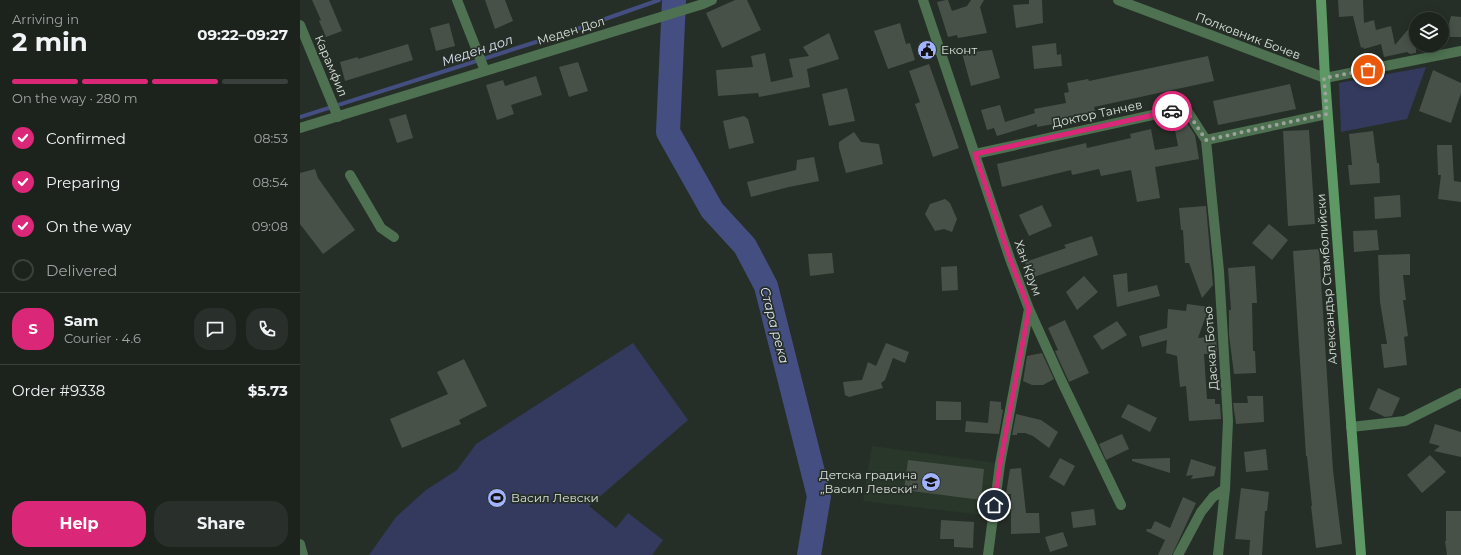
<!DOCTYPE html>
<html lang="en">
<head>
<meta charset="utf-8">
<style>
  body { margin:0; font-family:Montserrat,sans-serif; background:#292f2a; color:#f1f3f6; height:100vh; display:flex; flex-direction:column; font-size:15px; white-space:nowrap }
  * { box-sizing:border-box; margin:0 }
  p { font-size:13px; color:#a0a4a4 }
  .icon { flex:none; width:22px; height:22px; fill:none; stroke:currentColor; stroke-width:2; stroke-linecap:round; stroke-linejoin:round }
  .map { position:relative; flex:1; overflow:hidden }
  .side { display:flex; flex-direction:column; background:#1c231d; width:300px }
  .side>* { flex:none }
  .fabs { position:absolute; left:1109px; top:12px; display:grid; gap:8px }
  .fabs a { display:grid; place-items:center; width:40px; height:40px; border-radius:50%; background:#1c231d; box-shadow:0 2px 10px #0003,0 0 0 1px #3a403b; font-size:20px }
  .pin { position:absolute; display:grid; place-items:center; width:34px; height:34px; color:#fff; margin:-17px; border:2px solid #fff; border-radius:50%; box-shadow:0 1px 4px #0007 }
  .courier { position:absolute; display:grid; place-items:center; width:40px; height:40px; margin:-20px; border:3px solid #db2777; border-radius:50%; background:#fff; color:#222; box-shadow:0 1px 5px #0007 }
  .overview em { font-style:normal; font-weight:700 }
  .overview div { display:flex; flex-direction:column-reverse }
  .overview { display:flex; align-items:center; justify-content:space-between; height:68px; padding:0 12px }
  h1 { font-size:26px; font-weight:700; line-height:30px }
  .bar { display:grid; grid-template-columns:repeat(4,1fr); gap:6px 4px; align-content:center; height:48px; padding:0 12px }
  .bar i { height:5px; border-radius:3px; background:#3a403b }
  .bar .on { background:#db2777 }
  .bar p { grid-column:span 4 }
  .line { display:flex; align-items:center; gap:10px; padding:0 12px; border-top:1px solid #3a403b }
  .line div { flex:1 }
  .round { display:grid; place-items:center; flex:none; width:42px; height:42px; border-radius:16px; background:#292f2a }
  ol { padding:0 12px; list-style:none }
  li { display:flex; align-items:center; gap:12px; height:44px }
  li p { margin-inline-start:auto }
  li .icon { padding:4px; border-radius:50%; background:#db2777; color:#fff; stroke-width:4 }
  li:last-child { color:#a0a4a4 }
  li i { width:22px; height:22px; border:2px solid #3a403b; border-radius:50% }
  .primary-button { display:flex; gap:8px; margin-top:auto; padding:8px 12px }
  .primary-button a { flex:1; height:46px; border-radius:16px; background:#db2777; color:#fff; font-size:16px; font-weight:700; line-height:46px; text-align:center }
  .primary-button a+a { background:#292f2a; color:#f1f3f6 }
  main { display:flex; flex:1; min-height:0 }
  .map>svg:first-child { display:block }
</style>
</head>
<body>
<main>
<section class="side">
<div class="overview"><div><h1>2 min</h1><p>Arriving in</p></div><em>09:22–09:27</em></div>
<div class="bar"><i class="on"></i><i class="on"></i><i class="on"></i><i></i><p>On the way · 280 m</p></div>
<ol>
<li><svg class="icon" aria-label="check" viewBox="0 0 24 24"><path d="M5 12l5 5 9-10"/></svg>Confirmed<p>08:53</p></li>
<li><svg class="icon" aria-label="check" viewBox="0 0 24 24"><path d="M5 12l5 5 9-10"/></svg>Preparing<p>08:54</p></li>
<li><svg class="icon" aria-label="check" viewBox="0 0 24 24"><path d="M5 12l5 5 9-10"/></svg>On the way<p>09:08</p></li>
<li><i></i>Delivered</li>
</ol>
<div class="line" style="height:72px"><b class="round" style="background:#db2777;color:#fff">S</b><div><b>Sam</b><p>Courier · 4.6</p></div><a class="round"><svg class="icon" aria-label="chat" viewBox="0 0 24 24"><path d="M4 5h16v11H9l-5 4z"/></svg></a><a class="round"><svg class="icon" aria-label="phone" viewBox="0 0 24 24"><path d="M5 4h4l2 5-3 2q2 4 5 5l2-3 5 2v4C11 20 4 13 5 4z"/></svg></a></div>
<div class="line" style="height:52px"><div>Order #9338</div><b>$5.73</b></div>
<div class="primary-button"><a>Help</a><a>Share</a></div>
</section>
<div class="map">
<svg width="1161" height="555" viewBox="0 0 1161 555">
  <rect width="100%" height="100%" fill="#262f27"/>
  <path fill="#28372a" d="M572 446 697 463 692 516 563 501Z"/>
  <path fill="#333a5e" d="M1126 67 1107 119 1041 132 1039 83Z
    M333 343 388 420 289 506 316 528 328 513 363 540 352 555H69L96 517 126 490 157 470 176 444Z"/>
  <g fill="none" stroke-linecap="round" stroke-linejoin="round">
    <path stroke="#444e81" stroke-width="4" d="M0 117 274 30 359 0"/>
    <path stroke="#444e81" stroke-width="24" d="M374 0 368 132 412 210 445 246 466 286 519 496 509 555"/>
  </g>
  <path fill="#475148" d="M12 0H29L42 31 26 37 19 21 21 20Z
    M185 0H205L213 21 195 29Z
    M435 0H447L461 30 422 48 406 13Z
    M646 0H648L652 11 667 6 671 0H684L680 7 687 33 658 38 657 35 648 37 637 2Z
    M729 0H742L743 23 716 28 713 5 729 4Z
    M1038 0H1063L1064 23 1074 20 1076 30 1091 26 1095 45 1116 20V53L1110 54 1107 52 1084 57 1081 44 1064 49 1063 47 1061 48 1053 16 1039 17Z
    M1151 16 1161 17V37H1150L1149 23Z
    M149 23 155 46 136 51 130 28Z
    M600 23 606 44 610 43 615 60 588 69 574 31Z
    M529 33 539 59 507 69 510 87 459 97 458 93 418 96 416 70 453 67 451 56 465 53 471 82 493 77 489 59 509 56 503 47Z
    M756 43 757 55 761 54 762 66 734 69 732 46Z
    M108 44 113 60 45 81 40 62 58 57V59Z
    M692 50 700 78 671 86 662 53Z
    M908 56 914 81 794 107 795 111 788 113 789 116 759 122V123L737 127V124L697 136 694 128 687 130 681 110 700 105 705 122 735 113 734 109 766 103 764 93 769 92 767 83 788 79 789 81Z
    M278 62 288 91 269 97 259 67Z
    M629 64 659 148 633 157 615 104 620 102 609 71Z
    M1133 70 1161 83V93L1151 123 1119 111Z
    M236 76 242 95 211 105 214 114 197 120 186 85 203 80 205 86Z
    M990 84 996 109 918 125 913 101Z
    M547 88 555 121 529 126 522 94Z
    M106 114 113 138 97 143 89 119Z
    M444 116 448 119 454 143 429 149 423 121Z
    M887 123 895 135 899 159 855 167 860 198 837 202 831 170 801 176 799 169 772 175 771 170 702 187 697 164 786 143 787 148 831 138 830 134 851 129 855 150 878 146 874 125Z
    M1009 130 1015 224 988 226 983 131Z
    M1073 131 1077 163H1079L1080 183 1050 185 1048 165H1052L1049 134Z
    M554 132 561 142 579 144 583 164 546 173 539 148V142Z
    M1137 145H1152L1154 181 1161 182V202L1138 199 1141 175H1138Z
    M514 157 519 181 489 187 451 197 447 182 496 170 497 160Z
    M15 169 18 178 55 230 23 254 0 224V173Z
    M1100 195 1101 217 1075 219 1074 197Z
    M645 199 650 203 657 219 652 232 644 229 635 231 625 214 630 204Z
    M742 205 752 226 729 236 719 215Z
    M906 206 913 285 902 298 889 263H885L883 230H881L879 208Z
    M969 224 988 240 972 260 952 243Z
    M1077 230 1079 250 1054 252 1053 231Z
    M792 236 798 255 731 278 725 262 766 248 764 245Z
    M1019 249 1033 470 1042 544 1016 548 1011 506H1012L1007 456H1006L993 251Z
    M532 253 534 273 510 276 508 254Z
    M1110 254V275H1103L1106 300H1103L1108 336 1104 337 1107 365 1084 368 1081 344H1087L1080 302 1078 255Z
    M657 266 658 290 642 291 641 267Z
    M955 266 957 303H952L953 351H955L956 373 934 374 929 335V310H931L928 268Z
    M827 273 828 292 857 285 860 296 817 307 813 275Z
    M784 276 798 292 777 310 766 292Z
    M887 304 909 307 898 338 916 336 917 353 904 354 907 399H915V404H920L921 419 889 421 886 386 880 387 877 356 866 353 867 340 842 347 839 336 867 328 868 309 886 311Z
    M765 320 789 373 769 382 755 351 758 350 748 328Z
    M817 321 827 335 802 350 793 336Z
    M586 343 609 352 605 363 593 358 585 380 581 383 583 388 549 397 545 395 543 382 562 380 568 362 576 366Z
    M742 353 754 379 743 385H732L723 381 727 356Z
    M164 359 187 406 159 420 161 424 102 448 90 419 148 394 137 372Z
    M1078 388 1100 398 1092 416 1085 417 1069 409Z
    M947 396H963L964 422 936 424 933 403H948Z
    M636 401 661 402V420H636Z
    M690 401 701 402V409L703 410 699 434 665 432 666 421 688 423Z
    M828 404 857 418 850 432 821 417Z
    M716 414 741 420 758 432 749 448 733 436 725 433H717V435H712Z
    M1135 424 1161 432V457L1134 451 1140 446 1129 443Z
    M822 434 829 449 806 460 799 444Z
    M966 449 968 470 946 472 944 452Z
    M1130 455 1146 472 1122 493 1107 475Z
    M760 458 775 466 764 486 749 477Z
    M870 458V473L832 461V459Z
    M891 459 916 467 914 476 891 479 893 475 886 476Z
    M608 460 684 469 681 500 604 490Z
    M721 468 726 513H739L740 533 711 534V494H706L710 469Z
    M941 488 969 492 967 511H965L962 555H949L950 540 935 539Z
    M883 497 896 503 872 555H858L865 540 846 531 847 529H851L855 521 870 528Z
    M794 509 796 525 773 528 771 512Z
    M1146 511H1161V555H1147L1145 541H1146Z
    M641 520 674 522 673 548 654 547V539H640Z
    M763 532 768 546 750 552 745 537Z"/>
  <g fill="none" stroke-linecap="round" stroke-linejoin="round">
    <path stroke="#4d7151" stroke-width="10" d="M157 0 185 71
      M623 0 710 259 729 309 700 464 688 555
      M818 0 1025 78 1161 51
      M0 25 38 117
      M0 128 403 4 412 0
      M906 140 919 271 928 421 925 489 918 555
      M675 154 880 109H886L906 140 1027 114
      M50 175 81 228 94 237
      M729 309 762 382 821 505
      M1051 427 1105 421 1161 393
      M0 544 3 555
      M878 555 901 512 913 497 925 489"/>
    <path stroke="#5d9865" stroke-width="10" d="M1021 0 1025 78 1061 555"/>
  </g>
  <g fill="none" stroke-linecap="round" stroke-linejoin="round">
    <path stroke="#9ca39c" stroke-width="4" stroke-dasharray="0 7.2" d="M872 111 886 110 906 140 1027 114 1024 78 1068 70"/>
    <path stroke="#db2777" stroke-width="5" d="M694 505 700 464 729 309 710 259 675 154 872 111"/>
  </g>
  <defs>
    <symbol id="civic-disc" viewBox="-11 -11 22 22"><circle r="9.5" fill="#a2b2fd" stroke="#262f27"/><path d="M-.6-6.5H3V-4.5H.6V-3L4-1V1h2V6H-6V1h2V-1L-.6-3ZM-1.2 2.5V6h2.4V2.5Z" fill="#111"/></symbol>
    <symbol id="school-disc" viewBox="-11 -11 22 22"><circle r="9.5" fill="#a2b2fd" stroke="#262f27"/><path d="M0-5L7-2L0 1L-7-2ZM-4 1L0 2.5L4 1V4Q0 6-4 4Z" fill="#111"/></symbol>
    <symbol id="stadium-disc" viewBox="-11 -11 22 22"><circle r="9.5" fill="#a2b2fd" stroke="#262f27"/><path d="M0-5a6.5 5 0 1 0 0 10a6.5 5 0 1 0 0-10ZM-3.5-1.8h7v3.6h-7Z" fill="#111"/></symbol>
  </defs>
  <g fill-rule="evenodd">
    <use href="#civic-disc" x="616" y="39" width="22" height="22"/>
    <use href="#school-disc" x="620" y="471" width="22" height="22"/>
    <use href="#stadium-disc" x="186" y="487" width="22" height="22"/>
  </g>
  <g text-anchor="middle" stroke-width="3.5" stroke-linejoin="round" paint-order="stroke">
    <g font-size="12" fill="#dbe1db" stroke="#262f27">
      <text transform="translate(271 31) rotate(-17)" y="4">Меден Дол</text>
      <text transform="translate(948 36) rotate(21)" y="4">Полковник Бочев</text>
      <text transform="translate(31 66) rotate(67)" y="4">Карамфил</text>
      <text transform="translate(797 114) rotate(-12)" y="4">Доктор Танчев</text>
      <text transform="translate(728 268) rotate(70)" y="4">Хан Крум</text>
      <text transform="translate(1027 279) rotate(-94)" y="4">Александър Стамболийски</text>
      <text transform="translate(911 348) rotate(-94)" y="4">Даскал Ботьо</text>
    </g>
    <g font-size="12" fill="#dbe1db" stroke="#262f27" text-anchor="start">
      <text x="641" y="54">Еконт</text>
      <text x="617" y="479" text-anchor="end">Детска градина<tspan x="617" dy="14">„Васил Левски“</tspan></text>
      <text x="211" y="502">Васил Левски</text>
    </g>
    <g font-size="13" font-style="italic" fill="#dee3f3" stroke="#262f27">
      <text transform="translate(177 50) rotate(-18)" y="5">Меден дол</text>
      <text transform="translate(475 325) rotate(75)" y="5">Стара река</text>
    </g>
  </g>
</svg>
<div class="fabs">
<a><svg class="icon" aria-label="layers" viewBox="0 0 24 24"><path d="M12 4l9 5-9 5-9-5zM3 14l9 5 9-5"/></svg></a>
</div>
<div class="pin" style="left:1068px;top:70px;background:#ea580c"><svg class="icon" aria-label="bag" viewBox="0 0 24 24"><path d="M5 8h14l-1 12H6zM9 8a3 3 0 0 1 6 0"/></svg></div>
<div class="pin" style="left:694px;top:505px;background:#1f2937"><svg class="icon" aria-label="home" viewBox="0 0 24 24"><path d="M3 11l9-7 9 7M6 9v11h12V9"/></svg></div>
<div class="courier" style="left:872px;top:111px"><svg class="icon" aria-label="car" viewBox="0 0 24 24"><path d="M5 17H2v-5l4-1 3-4h7l3 4 3 1v5h-3M9 17h6M6 11h13"/><circle cx="7" cy="17" r="2"/><circle cx="17" cy="17" r="2"/></svg></div>
</div>
</main>
</body>
</html>
